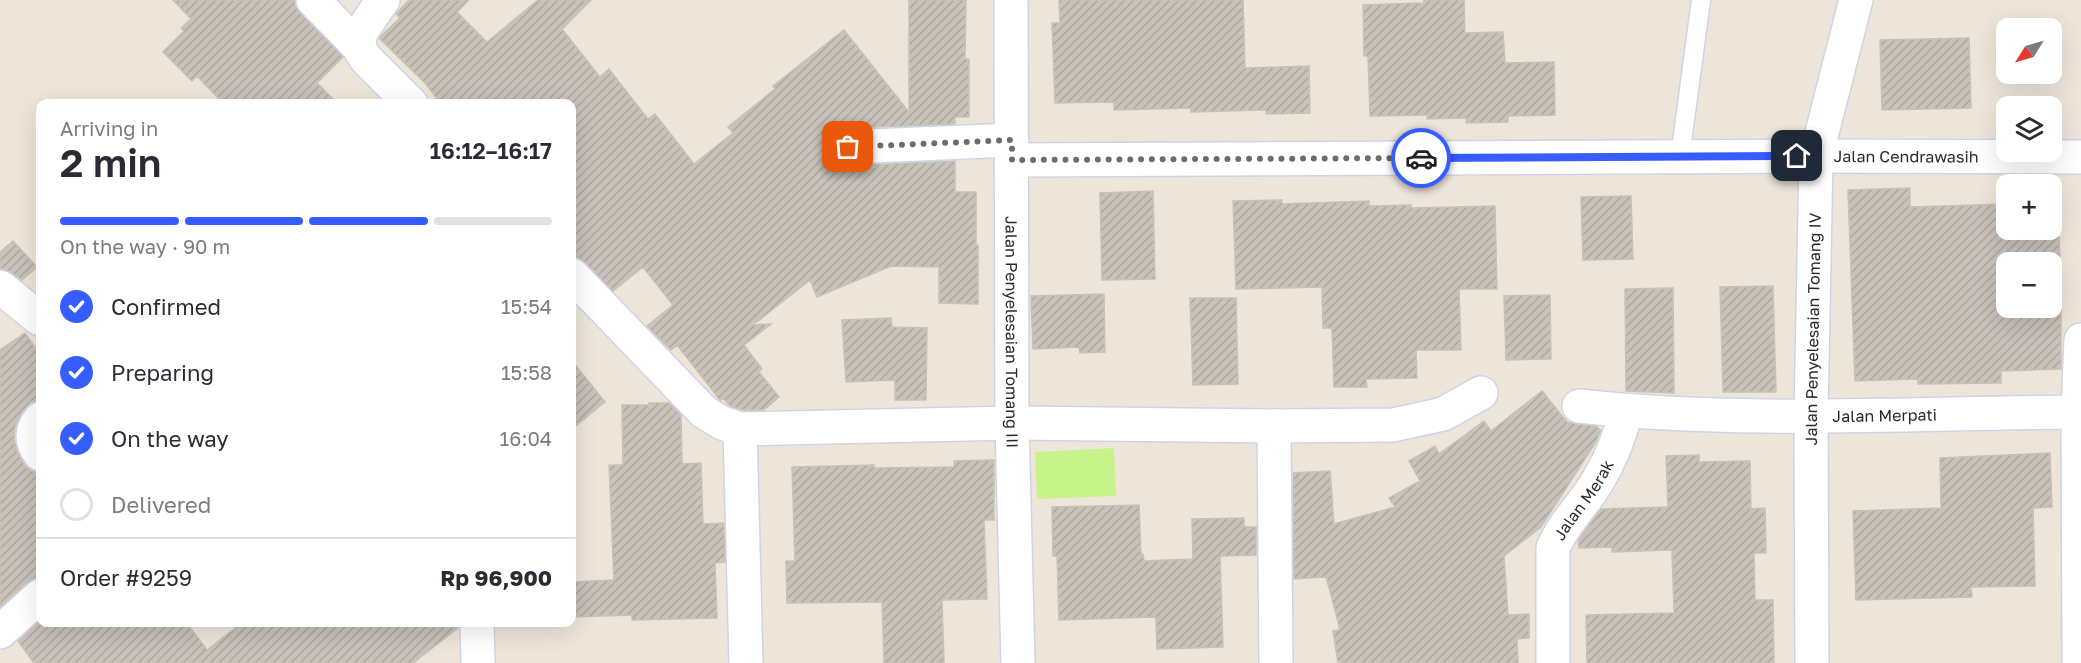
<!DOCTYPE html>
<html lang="en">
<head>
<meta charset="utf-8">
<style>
  body { margin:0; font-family:"Golos Text",sans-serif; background:#f2f2f3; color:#2b2b33; height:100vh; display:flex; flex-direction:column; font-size:22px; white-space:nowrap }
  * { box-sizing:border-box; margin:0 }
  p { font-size:20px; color:#7c7c81 }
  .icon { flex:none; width:33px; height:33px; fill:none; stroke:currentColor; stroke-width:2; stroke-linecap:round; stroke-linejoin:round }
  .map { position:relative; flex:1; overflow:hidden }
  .sheet { position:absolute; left:36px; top:99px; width:540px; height:528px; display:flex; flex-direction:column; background:#fff; border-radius:12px; box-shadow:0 6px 24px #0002 }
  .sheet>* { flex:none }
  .needle { width:39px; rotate:233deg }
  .tools { position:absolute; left:1996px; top:18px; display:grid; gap:12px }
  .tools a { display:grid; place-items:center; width:66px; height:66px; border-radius:12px; background:#fff; box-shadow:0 6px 24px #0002; font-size:30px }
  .pin { position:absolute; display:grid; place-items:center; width:51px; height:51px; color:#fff; margin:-26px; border-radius:12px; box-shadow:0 3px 9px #0006 }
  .courier { position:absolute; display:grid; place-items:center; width:60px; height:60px; margin:-30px; border:4px solid #365dff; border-radius:50%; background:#fff; color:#222; box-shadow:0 2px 8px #0007 }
  .summary em { font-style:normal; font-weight:600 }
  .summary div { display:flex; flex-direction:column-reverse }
  .summary { display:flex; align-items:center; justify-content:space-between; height:102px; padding:0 24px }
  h1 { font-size:39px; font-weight:600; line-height:45px }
  .bar { display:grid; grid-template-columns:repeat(4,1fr); gap:9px 6px; align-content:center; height:72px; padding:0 24px }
  .bar i { height:8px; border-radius:4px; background:#e1e1e2 }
  .bar .selected { background:#365dff }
  .bar p { grid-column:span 4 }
  .line { display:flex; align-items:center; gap:15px; padding:0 24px; border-top:2px solid #e1e1e2 }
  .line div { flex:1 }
  ol { padding:0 24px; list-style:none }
  li { display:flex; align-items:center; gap:18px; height:66px }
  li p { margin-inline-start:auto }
  li .icon { padding:6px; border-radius:50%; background:#365dff; color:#fff; stroke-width:4 }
  li:last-child { color:#7c7c81 }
  li i { width:33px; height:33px; border:3px solid #e1e1e2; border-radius:50% }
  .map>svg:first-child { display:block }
</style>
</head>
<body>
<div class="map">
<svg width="2081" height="663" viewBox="0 0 2081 663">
  <defs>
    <pattern id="building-hatch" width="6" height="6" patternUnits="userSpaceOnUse" patternTransform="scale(1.5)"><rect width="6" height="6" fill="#c9c2ba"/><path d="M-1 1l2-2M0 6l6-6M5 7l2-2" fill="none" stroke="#ada7a0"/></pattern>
  </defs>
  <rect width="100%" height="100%" fill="#eee5da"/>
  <path fill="#c8f38b" d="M1114 448 1116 496 1037 499 1035 452Z"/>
  <path fill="url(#building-hatch)" stroke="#c9c1b4" stroke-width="1.5" d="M173 0H295V5L300 13 343 57 317 83 338 104H224L197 76 192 81 163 52 184 31 181 28 191 19Z
    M409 0H469L457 12 487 42 538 0H591L562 29 600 77 609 69 648 119 655 114 694 164 733 133 728 127 775 89 773 86 844 30 909 112V0H966L965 59H969V117H955V124L847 128 837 132 832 138 829 148 832 157 839 163 849 166 955 161V192H976V245H978V304L939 303V267L891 266 817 297 810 280 758 321 750 325 771 324 744 345 762 369 759 372 779 397 764 410H743L730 406 724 399 720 400 677 345 671 350 647 326 673 305 643 267 613 291 585 262 576 257 572 251V104H441L426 84 379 38 400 18 396 14Z
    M1059 0H1243L1245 68 1309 66 1310 113 1266 114V110L1191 112V108L1114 110V102L1055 103 1052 23H1060Z
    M1424 0H1464L1465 33 1503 32 1505 63 1554 62 1555 115 1508 116V122L1466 123V118L1427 119V115L1370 116 1368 56H1364L1363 5 1424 3Z
    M1969 38 1971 108 1882 110 1880 40Z
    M1910 188V207L2007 204V230H2059L2060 262H2007V308H2061V369L2001 371V383L1918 384 1917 379 1855 381 1848 190Z
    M1153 191 1155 279 1102 280 1100 193Z
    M1631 196 1633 259 1583 260 1581 197Z
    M1282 200V204L1369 201V206L1411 205V208L1495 206 1497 289H1459L1461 350H1416L1417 378 1366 379 1367 387H1334L1332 328H1323L1322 287 1236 289 1233 201Z
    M13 241 37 267 22 280 11 272 0 269V252Z
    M1773 286 1776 392H1723L1720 287Z
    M1673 288 1674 393 1626 391 1625 289Z
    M1104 294 1105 352 1080 353 1079 347 1033 349 1031 296Z
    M1550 295 1551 359 1506 360 1504 296Z
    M1190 298H1236L1238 384 1193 385Z
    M891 318 892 327 927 328 926 400H895V380L846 382 842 320Z
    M25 333 40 355V400L31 402 21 413 15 427 14 439 17 451 24 465 31 471 40 473V576L27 582 0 607V350Z
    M572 361 605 402 572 429Z
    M1542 391 1567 422 1595 426 1601 430 1596 442 1541 527 1504 556 1508 615 1529 614V638L1517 639 1518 663H1338L1333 631 1340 630 1327 580 1326 577 1294 579 1293 473 1330 471 1334 524 1395 507 1389 498 1420 481 1409 461 1435 446 1439 454 1484 421 1491 431Z
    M649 403H669L681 415 682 464 701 463 703 524 724 523 725 562 715 563 717 618 632 620V615L572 617V582L614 580 609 465H623L622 405H649Z
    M2050 453 2052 507 2033 508 2035 586 1971 587 1972 597 1856 600 1853 511 1941 508 1940 458Z
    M1699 455V462L1750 461 1751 509 1765 508 1766 553H1754L1755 600H1773L1774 663H1587L1586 615 1674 613 1672 550 1612 552V547L1579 548 1578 540 1601 509 1668 507 1666 456Z
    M994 460V520H984L987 599 942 600 944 663H884L882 602 787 603 786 561H795L792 467 874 465V468L954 467V461Z
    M1139 505 1141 554H1143L1144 561 1193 559 1192 519 1244 518V527H1256V555L1220 556 1223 647 1157 649 1156 617 1059 620 1057 556H1053L1052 507Z
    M39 622H186L207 650 243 622H458V628L413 663H34L18 641Z"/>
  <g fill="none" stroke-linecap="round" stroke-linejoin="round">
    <defs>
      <path id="lane" d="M1680 157 1701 0"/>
      <g id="street">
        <path d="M313 0 358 46 366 59 411 104"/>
        <path id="s1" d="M1011 0 1012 423 1018 663"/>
        <path d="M358 46 361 32 383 0"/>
        <path d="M848 147 1012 140"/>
        <path id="s2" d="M1012 160 1816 156 2081 157"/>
        <path d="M572 275 704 412 722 423 740 429 1012 423 1274 426 1393 425 1443 414 1481 393"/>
        <path d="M0 287 40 319"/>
        <path id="s3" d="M1579 406C1745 424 1914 413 2081 412"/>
        <path d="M40 419C30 432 31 442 40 454"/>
        <path d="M1274 426 1276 663"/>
        <path d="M740 429 746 663"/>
        <path d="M477 622 478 663"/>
        <path d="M0 632 40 596"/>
        <path id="s4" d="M1553 663V548C1562 527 1577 511 1590 493 1607 468 1619 441 1626 411"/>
        <path id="s5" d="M1812 663 1811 416 1816 156 1856 0"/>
        <path d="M2079 663 2078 412 2081 340"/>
      </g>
    </defs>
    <use href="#lane" stroke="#cfd4e5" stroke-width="21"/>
    <use href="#street" stroke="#cfd4e5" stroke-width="36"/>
    <use href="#lane" stroke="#fff" stroke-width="18"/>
    <use href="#street" stroke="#fff" stroke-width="33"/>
  </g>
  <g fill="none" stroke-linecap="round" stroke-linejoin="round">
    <path stroke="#6f6b68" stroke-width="6" stroke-dasharray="0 10.8" d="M848 147 1012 140V160L1421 158"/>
    <path stroke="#365dff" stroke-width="8" d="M1421 158 1797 156"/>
  </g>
  <g text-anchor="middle" stroke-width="4.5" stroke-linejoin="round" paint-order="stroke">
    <g font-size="16" fill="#2a2a2a" stroke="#fff">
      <text dy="6" stroke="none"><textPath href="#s2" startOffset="894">Jalan Cendrawasih</textPath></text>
      <text dy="6" stroke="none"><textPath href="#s5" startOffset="334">Jalan Penyelesaian Tomang IV</textPath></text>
      <text dy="6" stroke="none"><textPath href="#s1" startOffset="332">Jalan Penyelesaian Tomang III</textPath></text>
      <text dy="6" stroke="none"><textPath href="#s3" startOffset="306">Jalan Merpati</textPath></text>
      <text dy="6" stroke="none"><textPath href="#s4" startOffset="172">Jalan Merak</textPath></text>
    </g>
  </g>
</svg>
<div class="tools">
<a><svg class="needle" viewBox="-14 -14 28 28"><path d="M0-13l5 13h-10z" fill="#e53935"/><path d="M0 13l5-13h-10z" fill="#7c7c81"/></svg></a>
<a><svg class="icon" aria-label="layers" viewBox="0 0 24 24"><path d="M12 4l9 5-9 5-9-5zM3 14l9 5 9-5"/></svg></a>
<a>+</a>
<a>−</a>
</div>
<div class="pin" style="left:848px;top:147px;background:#ea580c"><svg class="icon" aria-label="bag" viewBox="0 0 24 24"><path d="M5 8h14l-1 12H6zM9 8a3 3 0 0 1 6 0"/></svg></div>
<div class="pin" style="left:1797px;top:156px;background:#1f2937"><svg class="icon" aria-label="home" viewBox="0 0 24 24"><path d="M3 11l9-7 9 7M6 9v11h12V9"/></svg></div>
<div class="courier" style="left:1421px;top:158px"><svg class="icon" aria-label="car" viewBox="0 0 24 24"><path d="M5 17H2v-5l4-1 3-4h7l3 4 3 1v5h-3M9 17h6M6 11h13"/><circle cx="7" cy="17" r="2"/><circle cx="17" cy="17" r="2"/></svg></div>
<section class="sheet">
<div class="summary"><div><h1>2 min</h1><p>Arriving in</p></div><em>16:12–16:17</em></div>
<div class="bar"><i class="selected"></i><i class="selected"></i><i class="selected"></i><i></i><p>On the way · 90 m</p></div>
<ol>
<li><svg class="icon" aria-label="check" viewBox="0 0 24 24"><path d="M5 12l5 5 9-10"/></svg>Confirmed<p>15:54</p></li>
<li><svg class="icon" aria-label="check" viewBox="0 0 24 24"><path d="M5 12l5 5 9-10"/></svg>Preparing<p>15:58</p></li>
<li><svg class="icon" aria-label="check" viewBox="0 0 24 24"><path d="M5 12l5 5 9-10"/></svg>On the way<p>16:04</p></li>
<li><i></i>Delivered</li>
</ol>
<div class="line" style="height:78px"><div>Order #9259</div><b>Rp 96,900</b></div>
</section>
</div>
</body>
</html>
